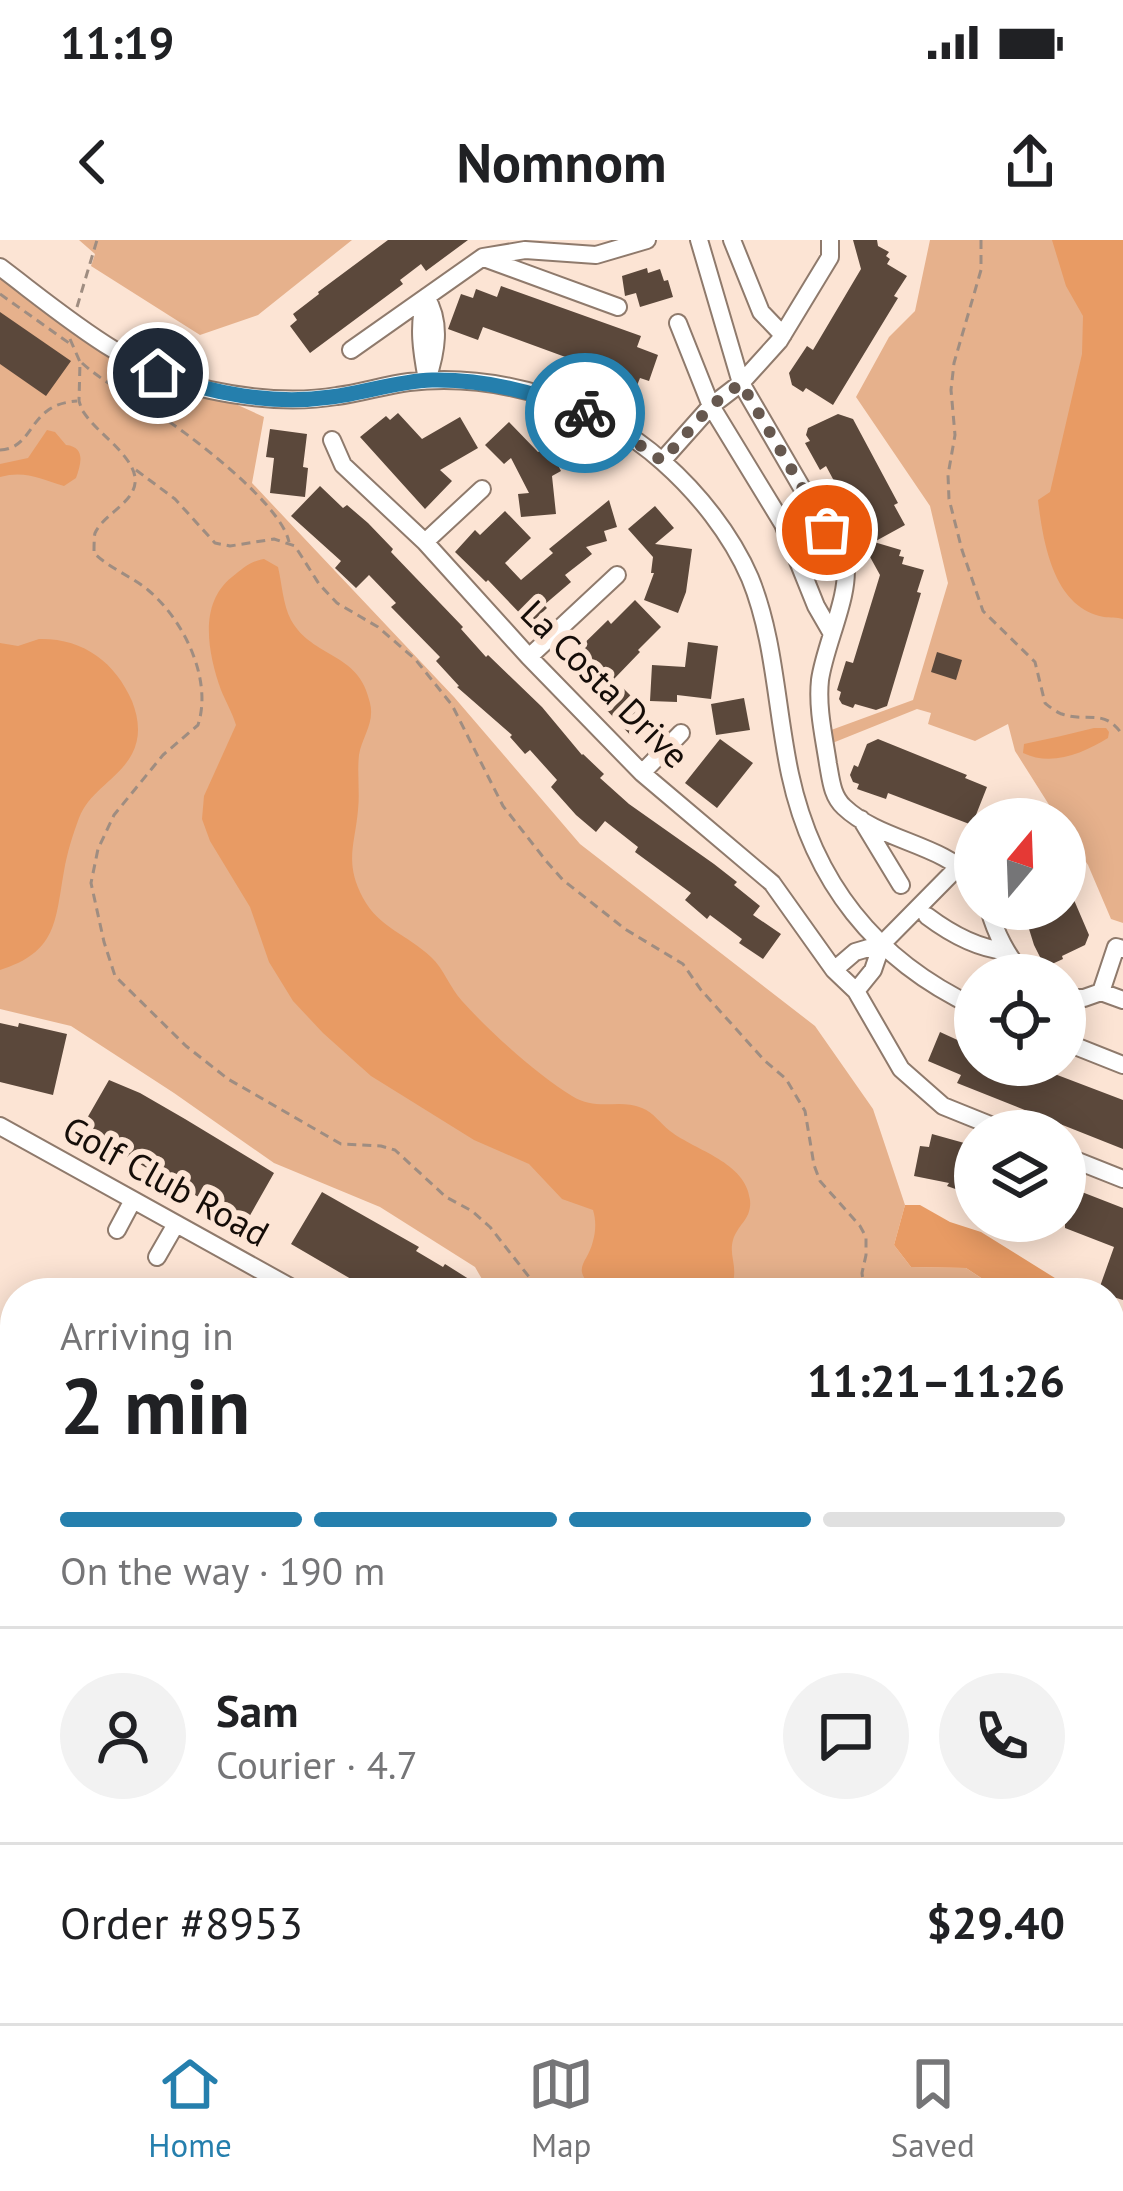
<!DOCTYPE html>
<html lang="en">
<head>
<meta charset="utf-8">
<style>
  body { margin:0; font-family:"PT Sans",sans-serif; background:#f2f2f2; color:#202124; height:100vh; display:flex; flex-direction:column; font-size:45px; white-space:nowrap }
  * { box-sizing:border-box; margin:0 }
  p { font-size:39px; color:#757577 }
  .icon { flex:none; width:66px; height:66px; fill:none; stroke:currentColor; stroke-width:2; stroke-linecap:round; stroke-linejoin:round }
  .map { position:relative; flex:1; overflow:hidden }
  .sheet { position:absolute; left:0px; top:1038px; width:1125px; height:747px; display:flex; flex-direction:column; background:#fff; border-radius:48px 48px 0 0; box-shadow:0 6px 30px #0003 }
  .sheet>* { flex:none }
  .needle { width:78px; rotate:19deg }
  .buttons { position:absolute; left:954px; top:558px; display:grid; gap:24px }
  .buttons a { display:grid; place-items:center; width:132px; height:132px; border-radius:50%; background:#fff; box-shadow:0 6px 30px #0003; font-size:60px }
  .pin { position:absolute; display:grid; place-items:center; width:102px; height:102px; color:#fff; margin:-51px; border:6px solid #fff; border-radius:50%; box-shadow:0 3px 12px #0007 }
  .courier { position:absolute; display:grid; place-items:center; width:120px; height:120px; margin:-60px; border:9px solid #257fad; border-radius:50%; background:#fff; color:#222; box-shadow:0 3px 15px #0007 }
  .summary em { font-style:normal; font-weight:700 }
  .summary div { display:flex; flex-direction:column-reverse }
  .summary { display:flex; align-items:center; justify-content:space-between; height:204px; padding:0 60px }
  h1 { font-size:78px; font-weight:700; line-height:90px }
  .bar { display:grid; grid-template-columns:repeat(4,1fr); gap:18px 12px; align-content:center; height:144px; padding:0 60px }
  .bar i { height:15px; border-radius:9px; background:#e0e0e0 }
  .bar .active { background:#257fad }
  .bar p { grid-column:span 4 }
  .line { display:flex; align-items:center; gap:30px; padding:0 60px; border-top:3px solid #e0e0e0 }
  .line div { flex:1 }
  .round { display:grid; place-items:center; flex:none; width:126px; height:126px; border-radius:63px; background:#f2f2f2 }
  .status { display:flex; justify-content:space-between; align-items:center; height:84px; padding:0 60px; background:#fff; direction:ltr }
  .status svg { height:33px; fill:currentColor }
  header { display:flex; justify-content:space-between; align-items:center; height:156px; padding:0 60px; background:#fff; font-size:54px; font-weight:700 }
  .tabs { display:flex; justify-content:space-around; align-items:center; height:168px; border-top:3px solid #e0e0e0; background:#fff; font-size:33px; color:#757577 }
  .tabs a { display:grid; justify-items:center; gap:6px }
  .tabs .active { color:#257fad }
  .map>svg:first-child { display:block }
</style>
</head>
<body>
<div class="status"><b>11:19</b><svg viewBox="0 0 49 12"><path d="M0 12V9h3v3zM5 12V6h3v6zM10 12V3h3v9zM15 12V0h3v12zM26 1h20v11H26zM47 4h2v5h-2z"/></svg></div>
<header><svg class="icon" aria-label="back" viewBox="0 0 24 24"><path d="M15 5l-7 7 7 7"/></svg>Nomnom<svg class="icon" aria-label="share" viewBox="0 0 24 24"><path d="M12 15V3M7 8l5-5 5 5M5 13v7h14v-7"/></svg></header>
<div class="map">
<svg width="1123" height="1783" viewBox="0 0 1123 1783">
  <rect width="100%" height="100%" fill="#fce4d4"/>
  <path fill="#e6b18c" d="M79 0H352L258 75 200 95 91 26 95 14Z
    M930 0H1123V683L1111 679 1088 625 1065 590V579H1058L1015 511 1008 484 975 501 928 484 931 473 917 469 825 506 823 493 913 460 948 343 930 266 856 157 889 97 915 71Z
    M0 27 103 104 264 177 252 243 454 457 580 604 815 786 873 869 905 965 894 1005 911 1027 966 1028 996 1048 994 1053H490L475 1027 380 967 274 923 174 853 71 786 0 769Z
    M12 1269 15 1272V1770H566L553 1783H0V1284Z"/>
  <path fill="#e89b64" d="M1052 0H1123V379C1117 377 1110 378 1104 377 1053 368 1043 301 1038 260L1050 252 1082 114 1083 76 1066 46Z
    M47 190 55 192 66 205C86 207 81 224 76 238L64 246C40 239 25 230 0 237V224L28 218Z
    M264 319 278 327C282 344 283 365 291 380 313 419 359 411 370 463 375 483 362 497 359 515 357 533 360 552 358 570 355 605 344 622 363 658 379 688 408 695 431 717 444 729 450 748 462 761 490 792 537 835 572 856 598 872 618 858 642 868 654 873 660 883 670 891 696 911 746 922 750 960 752 979 738 984 733 1000 728 1018 741 1028 729 1053H671L648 1048 592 1047C571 1027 588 1023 593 1001 596 990 596 980 593 970L562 959 529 924 474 900 371 836 323 793 293 761 269 722 250 667 210 601 202 579 204 556 236 485C232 472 226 462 221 450 208 413 198 364 232 337 243 328 251 321 264 319Z
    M39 399C83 398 115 422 132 461 139 479 141 497 132 514 118 540 90 550 79 578 73 594 67 613 64 631 55 682 57 712 0 730V403L18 406Z
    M1094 488H1106L1109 492 1108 498C1083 513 1052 527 1023 513L1024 504C1047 499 1071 494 1094 488Z
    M905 965H920L950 982 981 992 1079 1053H1012L1001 1051 966 1028 911 1027 894 1005Z
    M0 1517 11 1536 15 1552V1770H184L175 1783H0Z"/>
  <path fill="#5b483b" d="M388 0H468L426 31 421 24 400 40 403 44 310 113 290 86 297 80 293 74 319 54 318 52Z
    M853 0H877L878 6 889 12 886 16 890 19 887 24 907 36 894 56 898 58 833 165 806 148 803 152 792 145 789 133 807 106 813 110 861 29Z
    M647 28 648 33 660 29 664 41 668 40 673 57 640 67 636 53 625 56 622 36Z
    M501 46 641 96 637 107 658 115 649 141 640 138 636 148 619 142 620 137 483 87 478 100 448 89 461 54 473 58 476 49 497 57Z
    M0 72 71 121 46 156 0 124Z
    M398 173 422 199 460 177 478 208 440 230 452 241 425 269 360 197 386 176 390 180Z
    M838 174 853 179 898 263 894 265 905 285 874 302 901 310 899 316 904 317 902 324 924 330 917 352 921 353 887 466 876 470 855 464 853 468 842 464 839 459 841 452 837 450 846 421 853 423 880 335 864 306 868 304 826 226 820 230 805 203 810 201 806 195 808 188Z
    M509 182 538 212 548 206 561 231 552 236 556 274 521 277 518 254 529 253 511 218 504 224 485 205Z
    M270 189 307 194 303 227 308 228 305 257 270 253 274 218 266 217Z
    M320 246 343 268 347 265 368 283 393 309 391 312 463 387 461 389 486 417 488 415 542 467 582 515 583 514 604 534 600 538 629 564 714 624 737 642 734 645 760 666 753 675 781 694 763 719 739 703 742 699 710 675 707 679 685 660 691 653 635 612 638 607 605 581 596 592 576 575 551 547 557 540 530 510 525 514 510 497 512 495 457 447 459 446 436 421 440 417 391 367 396 363 369 335 356 348 335 328 341 321 291 276Z
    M609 260 617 287 604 291 607 301 586 307 592 314 565 335 571 342 544 365 547 368 530 384 488 340 486 342 455 312 475 290 480 295 505 271 531 298 505 323 521 340 553 313 549 309Z
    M655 266 674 288 655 304 692 309 686 352 678 373 644 360 654 333H651L653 317 628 289Z
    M635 360 661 387 638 410 640 412 614 439 655 480 635 500 563 424 608 380 611 384Z
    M688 402 718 406 711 459 677 455V462L650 461 652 425 685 427Z
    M937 412 962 420 956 440 931 432Z
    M744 458 750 490 716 495 711 464Z
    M720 499 753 523 717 568 685 543Z
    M878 499 967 535 965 538 987 547 972 585 888 553 886 559 857 549 859 544 853 542 850 535 854 525 858 527 867 504Z
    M1065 639 1089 695 1085 705 1062 716 1063 719 1052 724 1041 719 1034 705 1029 689 1036 686 1029 669H1065Z
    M0 783 18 787 19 783 67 794 53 855 0 842Z
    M940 792 975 808V825H1031L1123 860V909L957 843 961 835 928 821Z
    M109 840 140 853 185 879 274 933 244 986 201 965 204 960 88 895 90 891 82 887Z
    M932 894 975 906V956L947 946 949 943 914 936 920 906 929 907Z
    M1069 947 1123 968V1060L1110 1056V1053L1098 1052 1114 1007 1065 988V958Z
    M322 952 419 1007 416 1011 443 1027 445 1024 491 1053H375L291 1004Z
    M1110 1121 1123 1127V1186L1110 1179Z
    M1110 1386 1123 1391V1498L1112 1530Z
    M606 1770H659L646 1783H619Z
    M848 1770H903L900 1783H845Z
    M962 1770H1019L1014 1783H958Z"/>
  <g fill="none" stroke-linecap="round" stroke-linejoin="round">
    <defs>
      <path id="minor" d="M699 0 741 143 845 322C851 354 825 404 820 440 817 468 824 497 828 524 831 540 832 556 844 567 880 601 940 603 975 640
        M732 0 761 72 783 95
        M484 18 618 67
        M0 27C65 76 128 132 210 150 252 159 295 163 337 156 361 153 385 145 409 142 497 132 596 162 663 222 698 253 731 294 750 338 775 399 776 469 790 534 813 641 875 720 975 767
        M426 57C442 83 436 113 427 140 422 113 417 85 426 57Z
        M678 83 711 166 783 284 816 366 831 392
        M351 110 483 17 525 10 596 15 647 0
        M332 200 343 225 425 302 529 417 642 533 772 643 834 730 856 751 901 829 943 866 1005 891
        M662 221 711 166 741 143 779 101 830 17V0
        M425 302 482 249
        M529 417 617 335
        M642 533 681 493
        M861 579 901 645
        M989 669C996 695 1007 714 1023 735
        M927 676C951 694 976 708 1005 711
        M882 704 959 626
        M834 730 855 712 882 704 873 730 856 751
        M1101 752 1116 707 1123 709
        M1065 758H1084L1101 752 1123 760
        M1065 802 1123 825
        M0 886 301 1053
        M1065 916 1123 939
        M117 990 133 960
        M157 1017 176 984
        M0 1232 15 1249
        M1110 1271 1123 1221
        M1110 1343 1123 1347
        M1110 1366 1123 1370
        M684 1783 696 1770
        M927 1783 929 1770"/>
      <path id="major" d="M1110 1662 1123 1624
        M1068 1783 1073 1770
        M1110 1783 1123 1745"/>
    </defs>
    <use href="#minor" stroke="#8f7a6c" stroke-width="20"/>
    <use href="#major" stroke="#8f7a6c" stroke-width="24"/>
    <path stroke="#9f8d81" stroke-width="3" stroke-dasharray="9 6" stroke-linecap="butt" d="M981 0V30L954 123 951 150 955 195 948 235 949 259 962 310 983 371 1035 422 1045 463C1047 465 1059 474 1062 474 1088 483 1105 467 1123 496
      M0 54 69 103
      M77 67 97 0
      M70 99 80 122 79 161 82 170C95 190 115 202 128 221 153 257 106 269 95 293 94 296 94 310 94 313 109 328 131 336 148 350 183 379 213 439 198 485L163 515 136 548 114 575 98 609 91 643 104 702 115 736 186 806 228 839 341 904 381 906 395 910 446 957 472 971 490 987 533 1042 566 1053
      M82 123C103 142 129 155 153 171 188 193 281 263 289 302
      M0 210C26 209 29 184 47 171 56 164 66 162 77 161
      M136 230 175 259 215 303 230 306 274 299 295 306 319 344 337 363 378 387 415 419 452 465 503 566 547 622 563 640 625 689 683 724 701 750 764 820 786 839 805 871 814 925 820 941 860 986 866 997V1015L862 1033 864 1050 869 1053
      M0 1404 15 1411
      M279 1783 313 1770"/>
    <use href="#minor" stroke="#fff" stroke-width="16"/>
    <use href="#major" stroke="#fff" stroke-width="21"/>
  </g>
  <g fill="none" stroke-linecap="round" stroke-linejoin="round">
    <path stroke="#66584f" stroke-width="12" stroke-dasharray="0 21.6" d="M585 173 619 190 662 221 711 166 741 143 827 290"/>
    <path stroke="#257fad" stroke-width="15" d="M158 133C212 154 273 165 331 157 365 153 397 141 432 140 486 139 536 152 585 173"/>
  </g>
  <g text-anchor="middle" stroke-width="12" stroke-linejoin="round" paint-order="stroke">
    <g font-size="36" fill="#150d08" stroke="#fce4d4">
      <text transform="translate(605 444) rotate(45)" y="13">La Costa Drive</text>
      <text transform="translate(166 941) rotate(29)" y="13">Golf Club Road</text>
    </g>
  </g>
</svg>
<div class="buttons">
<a><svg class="needle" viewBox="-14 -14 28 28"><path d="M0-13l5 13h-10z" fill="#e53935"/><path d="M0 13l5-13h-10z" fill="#757577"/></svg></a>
<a><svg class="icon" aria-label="locate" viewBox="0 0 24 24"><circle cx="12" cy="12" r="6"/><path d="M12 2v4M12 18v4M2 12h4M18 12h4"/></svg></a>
<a><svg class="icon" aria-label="layers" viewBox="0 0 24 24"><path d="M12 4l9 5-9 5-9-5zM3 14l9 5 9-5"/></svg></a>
</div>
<div class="pin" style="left:827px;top:290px;background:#ea580c"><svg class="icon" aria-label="bag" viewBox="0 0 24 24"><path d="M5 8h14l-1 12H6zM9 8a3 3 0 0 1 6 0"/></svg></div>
<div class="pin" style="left:158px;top:133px;background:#1f2937"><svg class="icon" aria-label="home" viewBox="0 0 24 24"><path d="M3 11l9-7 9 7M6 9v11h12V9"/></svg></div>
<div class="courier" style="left:585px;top:173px"><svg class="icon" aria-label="bike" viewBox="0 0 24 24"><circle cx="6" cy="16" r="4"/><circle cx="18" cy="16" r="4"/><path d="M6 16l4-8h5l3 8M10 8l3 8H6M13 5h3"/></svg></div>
<section class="sheet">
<div class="summary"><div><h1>2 min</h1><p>Arriving in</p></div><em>11:21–11:26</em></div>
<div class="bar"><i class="active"></i><i class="active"></i><i class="active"></i><i></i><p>On the way · 190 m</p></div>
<div class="line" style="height:216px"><a class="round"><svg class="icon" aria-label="person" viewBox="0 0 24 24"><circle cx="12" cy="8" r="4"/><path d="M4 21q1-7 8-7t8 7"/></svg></a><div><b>Sam</b><p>Courier · 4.7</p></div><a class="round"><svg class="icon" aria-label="chat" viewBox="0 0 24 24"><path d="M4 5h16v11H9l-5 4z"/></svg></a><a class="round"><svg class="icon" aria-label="phone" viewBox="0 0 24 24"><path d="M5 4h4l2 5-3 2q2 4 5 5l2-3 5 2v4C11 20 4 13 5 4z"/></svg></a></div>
<div class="line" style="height:156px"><div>Order #8953</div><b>$29.40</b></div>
</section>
</div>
<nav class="tabs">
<a class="active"><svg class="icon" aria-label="home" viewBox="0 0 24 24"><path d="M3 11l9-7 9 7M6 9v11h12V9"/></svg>Home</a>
<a><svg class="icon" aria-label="map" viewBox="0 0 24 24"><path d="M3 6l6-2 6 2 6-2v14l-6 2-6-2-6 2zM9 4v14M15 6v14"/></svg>Map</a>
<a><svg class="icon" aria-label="saved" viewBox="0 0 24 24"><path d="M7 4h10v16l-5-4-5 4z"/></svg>Saved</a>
</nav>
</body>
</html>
